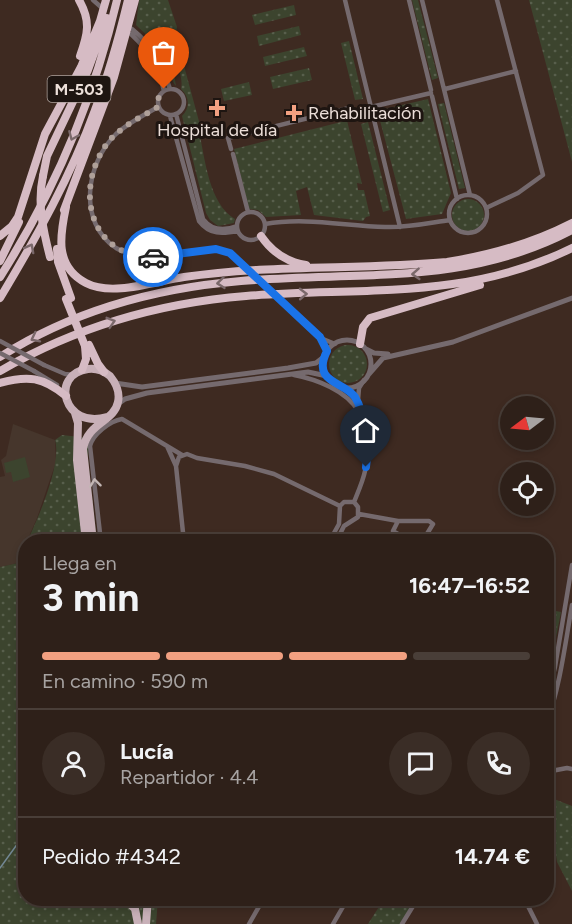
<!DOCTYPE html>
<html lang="es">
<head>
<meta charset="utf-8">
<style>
  body { margin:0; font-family:Figtree,sans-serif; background:#3a2d26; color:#f1f3f6; height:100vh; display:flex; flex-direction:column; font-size:22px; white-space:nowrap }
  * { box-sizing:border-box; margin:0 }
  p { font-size:20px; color:#a7a3a2 }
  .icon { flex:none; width:33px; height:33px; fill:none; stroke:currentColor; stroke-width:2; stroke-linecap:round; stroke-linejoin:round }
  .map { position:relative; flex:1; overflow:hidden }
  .drawer { position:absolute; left:18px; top:534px; width:536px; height:372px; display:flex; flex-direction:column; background:#2e2019; border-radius:24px; box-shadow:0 3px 9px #0003,0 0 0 2px #493e38 }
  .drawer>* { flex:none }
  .needle { width:39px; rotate:254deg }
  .fabs { position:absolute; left:500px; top:396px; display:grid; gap:12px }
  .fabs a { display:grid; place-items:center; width:54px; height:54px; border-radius:50%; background:#2e2019; box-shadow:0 3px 9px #0003,0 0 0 2px #493e38; font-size:30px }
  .pin { position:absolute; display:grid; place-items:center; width:51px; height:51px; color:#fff; margin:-62px -26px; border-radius:50% 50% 50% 0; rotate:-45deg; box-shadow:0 0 6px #0007 }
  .pin .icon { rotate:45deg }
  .courier { position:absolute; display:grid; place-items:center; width:60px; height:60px; margin:-30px; border:4px solid #1a73e8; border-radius:50%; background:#fff; color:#222; box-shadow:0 2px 8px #0007 }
  .overview em { font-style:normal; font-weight:700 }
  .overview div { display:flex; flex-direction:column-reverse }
  .overview { display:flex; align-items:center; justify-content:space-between; height:102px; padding:0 24px }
  h1 { font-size:39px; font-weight:700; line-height:45px }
  .bar { display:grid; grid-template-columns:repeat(4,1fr); gap:9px 6px; align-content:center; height:72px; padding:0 24px }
  .bar i { height:8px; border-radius:4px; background:#493e38 }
  .bar .active { background:#f2a081 }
  .bar p { grid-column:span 4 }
  .line { display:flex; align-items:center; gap:15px; padding:0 24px; border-top:2px solid #493e38 }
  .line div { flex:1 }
  .round { display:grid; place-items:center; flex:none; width:63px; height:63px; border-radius:32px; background:#3a2d26 }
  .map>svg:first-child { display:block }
</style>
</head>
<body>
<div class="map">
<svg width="572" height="924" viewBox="0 0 572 924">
  <defs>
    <pattern id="green-dots" width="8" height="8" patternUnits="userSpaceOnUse" patternTransform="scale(1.5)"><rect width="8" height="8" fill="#3c442e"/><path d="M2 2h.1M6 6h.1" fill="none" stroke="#585f4c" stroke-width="1.8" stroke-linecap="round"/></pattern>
  </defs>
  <rect width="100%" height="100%" fill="#3e2a21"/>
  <path fill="#46362c" d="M13 424 55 440 56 462 37 518 27 541 26 542 18 563 0 567V477L5 476 1 460 6 456Z"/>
  <path fill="url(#green-dots)" d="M139 0H168L177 27 171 57 176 86C170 79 169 67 165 58 159 45 146 35 136 25Z
    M412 0H418L438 78 432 80Z
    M529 0H572V162Z
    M294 5 296 15 255 25 252 15Z
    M299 26 301 35 259 46 257 36Z
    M349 41 363 99 355 100 341 43Z
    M304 47 307 56 265 66 263 57Z
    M180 51 200 125 199 131C205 159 209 204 235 219L234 223 218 226 210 220 206 213 182 116C190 108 190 97 181 89 184 76 174 64 180 51Z
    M309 68 312 80 273 89 270 77Z
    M249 82 252 95 224 101 221 89Z
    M428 99 451 193 442 214 406 219 378 113 381 110Z
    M444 103 465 188 459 189 438 104Z
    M346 116 362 184 357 183 358 190H364L370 216 366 217 363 221 314 215 307 187 296 191 301 215 266 217 258 210 249 209 234 149 341 122V117Z
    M368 122 390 210 383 212 361 124Z
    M452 215a16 16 0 1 1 32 0a16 16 0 1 1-32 0Z
    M329 364a19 19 0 1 1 38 0a19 19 0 1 1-38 0Z
    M62 435 89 438 88 459 97 541 27 542C38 518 62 464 55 440Z
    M25 546 26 898 158 899 156 924H0V567L18 563Z
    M546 609 561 612 546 687Z
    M554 773 549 797 572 806V891L557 862 552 831 546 830V775Z
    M384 899H416L401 924H368Z"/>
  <path fill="#3c442e" d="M25 457 30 477 13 482 11 472 6 473 4 463Z"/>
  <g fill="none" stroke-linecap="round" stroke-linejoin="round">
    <path stroke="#738894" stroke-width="1.5" d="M0 868 26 832"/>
    <path stroke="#756a6e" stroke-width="4.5" d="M93 0 101 7
      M345 0 400 227
      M409 0 431 90
      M422 0 470 195
      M132 29C155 48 161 61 170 89
      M131 34C151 53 158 64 164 91
      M158 102a13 13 0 1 1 26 0a13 13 0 1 1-26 0Z
      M445 89 516 71
      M432 96 457 199
      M158 107C144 115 128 123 116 134 86 163 77 222 116 248 154 272 200 234 237 258
      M371 107 431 93
      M176 114 203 219C212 231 224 231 237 226
      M170 116 199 221C210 235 222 234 238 231
      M231 149 228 138 349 108
      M233 154 248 212
      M449 214a19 19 0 1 1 38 0a19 19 0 1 1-38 0Z
      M486 208 518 193 543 175 497 0
      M237 226a14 14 0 1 1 28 0a14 14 0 1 1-28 0Z
      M265 224C306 217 345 226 385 227 407 228 429 223 450 220
      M294 312 320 337 327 351
      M323 339 335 344
      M44 365 65 374 74 375
      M34 371 57 385
      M294 375C316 379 347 391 358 411
      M342 387C366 399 370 447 365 471 363 481 358 492 354 502
      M358 400 359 388 364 380
      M167 446 176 466 184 542
      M176 466 179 457 187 454 197 458 245 466 274 474 340 506
      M359 514 398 521H429L433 524 422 542
      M398 521 393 531 411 542
      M101 542 90 446C93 434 110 421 122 419L182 455
      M329 542 339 524 340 506 344 502H354
      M336 542 344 526 358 517V507L354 502
      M546 703 555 667 572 565
      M546 725C560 687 565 645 572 605
      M546 772 567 768 572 769
      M524 898 537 924
      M249 924 264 898
      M333 924 348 898
      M402 924 418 898"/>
    <path stroke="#756a6e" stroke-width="5" d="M323 364a24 24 0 1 1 48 0a24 24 0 1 1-48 0Z
      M366 349 374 353 388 354
      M369 374 383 358 453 342 572 298
      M115 383 142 387 288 368 316 363 325 356
      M118 404 125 399 147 393 308 372 327 376"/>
    <path stroke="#c8b0b8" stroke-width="8" d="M75 413 78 423 77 460 86 542
      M93 542 83 449C88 422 114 422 118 402 120 393 116 383 110 376 104 371 96 368 88 369 49 374 64 430 107 417
      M124 898 135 909 138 924
      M146 924 148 898"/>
    <path stroke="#d6bbc4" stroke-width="8" d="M79 0C91 21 88 34 80 56
      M43 176 47 156 88 70 107 18
      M66 207C60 235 54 266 86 283 112 297 156 281 184 277 271 264 360 270 447 262 491 255 533 243 572 223
      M64 210 114 77 135 0
      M0 236 12 226 18 217 45 134 81 67 100 21 106 0
      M261 236C272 252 286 262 306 265
      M57 249 58 262 71 298
      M0 261 19 222
      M0 277C54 192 94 98 117 0
      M0 298C36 238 71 176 95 110 109 74 119 37 128 0
      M360 344 363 327 370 318 480 285
      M89 345 98 364 104 372
      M0 357C72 311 157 288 241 281 357 271 464 287 572 230
      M82 370 86 359 85 346
      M0 371C76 327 159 303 246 296 360 287 465 301 572 248
      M0 383C28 375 43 377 66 396"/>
    <path stroke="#756a6e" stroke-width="4.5" d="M237 258 294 312
      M0 341 44 365
      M0 353 34 371"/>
    <path stroke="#d6bbc4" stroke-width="8" d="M43 176C37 203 43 230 50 257
      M66 299 85 346"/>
  </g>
  <defs><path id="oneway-chevron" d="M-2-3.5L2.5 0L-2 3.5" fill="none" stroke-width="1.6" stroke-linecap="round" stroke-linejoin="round" transform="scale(1.5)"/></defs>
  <g stroke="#7a686a">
    <use href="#oneway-chevron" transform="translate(73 136) rotate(113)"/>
    <use href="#oneway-chevron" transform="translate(30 248) rotate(-62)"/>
    <use href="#oneway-chevron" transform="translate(416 274) rotate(176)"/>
    <use href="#oneway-chevron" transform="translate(221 283) rotate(174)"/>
    <use href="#oneway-chevron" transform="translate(303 294) rotate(-1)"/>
    <use href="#oneway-chevron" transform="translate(111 322) rotate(-17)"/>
    <use href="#oneway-chevron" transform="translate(35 338) rotate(153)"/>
  </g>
  <use stroke="#c2b6b4" href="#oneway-chevron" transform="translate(95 483) rotate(-97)"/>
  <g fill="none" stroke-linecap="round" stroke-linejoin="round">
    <path stroke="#afa099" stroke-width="6" stroke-dasharray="0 10.8" d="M153 257C88 257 73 187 109 141 122 126 141 117 158 107V99L164 89"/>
    <path stroke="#1a73e8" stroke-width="8" d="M153 257 216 249 230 253 320 337 327 351C311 383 344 381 355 397 365 413 369 448 366 467"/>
  </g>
  <g fill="#f2a081" stroke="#1e1511" stroke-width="2">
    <path d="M214 99h6v6h6v6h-6v6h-6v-6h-6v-6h6z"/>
    <path d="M291 104h6v6h6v6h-6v6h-6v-6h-6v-6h6z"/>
  </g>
  <g text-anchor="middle" stroke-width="6" stroke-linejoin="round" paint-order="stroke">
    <rect fill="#1e1511" stroke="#aea29d" stroke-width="1.5" x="47.5" y="76" width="63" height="26" rx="4.5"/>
    <g font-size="16" font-weight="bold" fill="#ecdfd9">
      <text x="79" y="95">M-503</text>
    </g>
    <g font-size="18" fill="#ecdfd9" stroke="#1e1511" text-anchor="start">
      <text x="308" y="119">Rehabilitación</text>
      <text x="217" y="136" text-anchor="middle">Hospital de día</text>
    </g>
  </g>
</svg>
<div class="fabs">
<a><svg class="needle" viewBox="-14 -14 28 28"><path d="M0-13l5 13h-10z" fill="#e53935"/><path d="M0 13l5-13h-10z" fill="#a7a3a2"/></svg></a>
<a><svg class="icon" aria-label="locate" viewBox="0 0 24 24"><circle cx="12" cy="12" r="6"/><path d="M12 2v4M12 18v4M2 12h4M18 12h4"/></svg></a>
</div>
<div class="pin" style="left:164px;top:89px;background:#ea580c"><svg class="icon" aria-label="bag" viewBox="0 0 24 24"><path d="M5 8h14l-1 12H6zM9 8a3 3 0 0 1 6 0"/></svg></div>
<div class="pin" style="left:366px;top:467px;background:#1f2937"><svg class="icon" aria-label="home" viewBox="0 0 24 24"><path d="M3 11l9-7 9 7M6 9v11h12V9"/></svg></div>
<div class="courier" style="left:153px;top:257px"><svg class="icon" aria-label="car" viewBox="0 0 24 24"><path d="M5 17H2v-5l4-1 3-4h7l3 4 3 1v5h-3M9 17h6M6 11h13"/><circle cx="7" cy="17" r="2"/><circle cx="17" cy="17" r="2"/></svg></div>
<section class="drawer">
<div class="overview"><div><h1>3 min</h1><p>Llega en</p></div><em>16:47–16:52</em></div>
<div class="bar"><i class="active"></i><i class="active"></i><i class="active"></i><i></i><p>En camino · 590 m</p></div>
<div class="line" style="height:108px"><a class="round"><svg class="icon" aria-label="person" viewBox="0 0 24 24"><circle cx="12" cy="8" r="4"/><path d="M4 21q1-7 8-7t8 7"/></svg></a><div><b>Lucía</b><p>Repartidor · 4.4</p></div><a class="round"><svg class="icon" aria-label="chat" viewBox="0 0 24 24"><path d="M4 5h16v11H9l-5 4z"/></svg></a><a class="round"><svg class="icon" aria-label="phone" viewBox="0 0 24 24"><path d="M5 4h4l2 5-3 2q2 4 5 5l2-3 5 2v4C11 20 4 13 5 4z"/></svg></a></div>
<div class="line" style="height:78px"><div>Pedido #4342</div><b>14.74 €</b></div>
</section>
</div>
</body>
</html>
